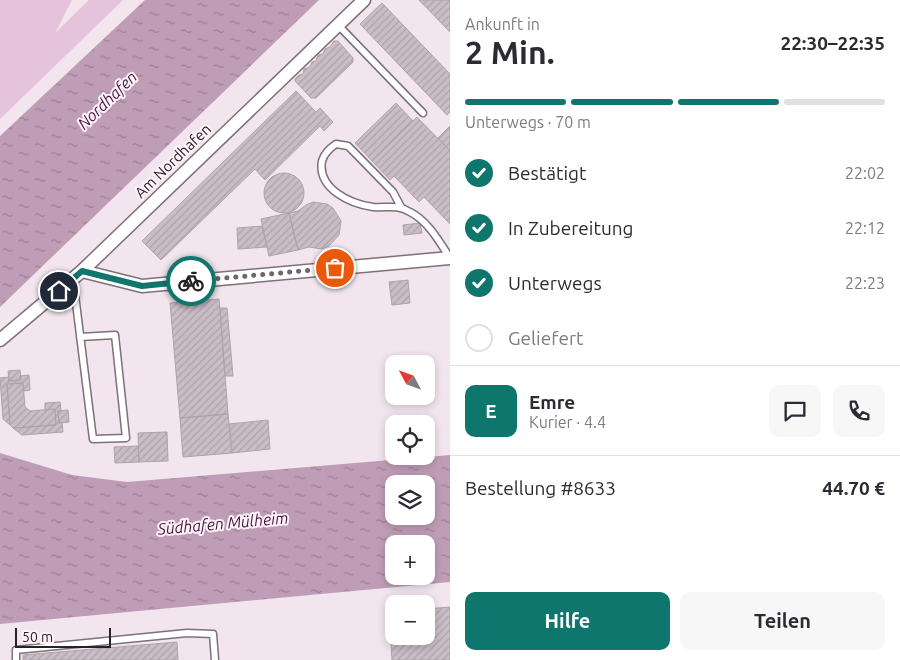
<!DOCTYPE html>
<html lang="de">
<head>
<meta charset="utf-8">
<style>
  body { margin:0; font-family:Ubuntu,sans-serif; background:#f7f7f7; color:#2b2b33; height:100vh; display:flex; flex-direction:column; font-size:19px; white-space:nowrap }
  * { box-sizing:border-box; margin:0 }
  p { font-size:16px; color:#7c7c81 }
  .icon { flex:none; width:28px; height:28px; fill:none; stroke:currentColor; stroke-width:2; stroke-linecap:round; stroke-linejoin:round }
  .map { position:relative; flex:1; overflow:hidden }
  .drawer { display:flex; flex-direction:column; background:#fff; width:450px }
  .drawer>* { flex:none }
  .needle { width:32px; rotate:311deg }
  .tools { position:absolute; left:385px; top:355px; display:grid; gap:10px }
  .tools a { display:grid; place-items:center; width:50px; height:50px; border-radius:10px; background:#fff; box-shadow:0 2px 8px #0003; font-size:25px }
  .scale { position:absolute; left:15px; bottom:12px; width:96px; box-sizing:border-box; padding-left:5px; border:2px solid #272226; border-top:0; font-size:14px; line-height:18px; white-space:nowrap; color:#272226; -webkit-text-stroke:4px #fff2fb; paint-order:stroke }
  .pin { position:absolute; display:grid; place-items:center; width:42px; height:42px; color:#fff; margin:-21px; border:2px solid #fff; border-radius:50%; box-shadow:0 1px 5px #0007 }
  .courier { position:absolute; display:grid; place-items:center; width:50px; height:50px; margin:-25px; border:4px solid #0f766e; border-radius:50%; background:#fff; color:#222; box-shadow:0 1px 6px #0007 }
  .summary em { font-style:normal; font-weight:700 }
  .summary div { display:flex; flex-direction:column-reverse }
  .summary { display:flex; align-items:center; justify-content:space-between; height:85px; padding:0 15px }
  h1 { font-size:32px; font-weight:700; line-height:38px }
  .bar { display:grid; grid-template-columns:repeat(4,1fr); gap:8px 5px; align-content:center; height:60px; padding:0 15px }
  .bar i { height:6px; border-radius:4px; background:#e1e1e2 }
  .bar .selected { background:#0f766e }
  .bar p { grid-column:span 4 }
  .line { display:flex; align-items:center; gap:12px; padding:0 15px; border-top:1px solid #e1e1e2 }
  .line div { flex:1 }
  .round { display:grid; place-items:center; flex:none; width:52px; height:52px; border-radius:10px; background:#f7f7f7 }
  ol { padding:0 15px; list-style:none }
  li { display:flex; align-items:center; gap:15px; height:55px }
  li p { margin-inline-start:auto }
  li .icon { padding:5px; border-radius:50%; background:#0f766e; color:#fff; stroke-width:4 }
  li:last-child { color:#7c7c81 }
  li i { width:28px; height:28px; border:2px solid #e1e1e2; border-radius:50% }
  .primary-button { display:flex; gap:10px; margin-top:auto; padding:10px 15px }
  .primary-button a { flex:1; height:58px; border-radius:10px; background:#0f766e; color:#fff; font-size:20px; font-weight:700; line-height:58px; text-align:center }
  .primary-button a+a { background:#f7f7f7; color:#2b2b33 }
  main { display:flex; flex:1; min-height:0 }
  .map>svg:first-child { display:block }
</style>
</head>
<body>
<main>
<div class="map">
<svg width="450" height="660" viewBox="0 0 450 660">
  <defs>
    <pattern id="water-ripples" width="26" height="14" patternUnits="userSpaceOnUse" patternTransform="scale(1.25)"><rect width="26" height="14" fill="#bf9db6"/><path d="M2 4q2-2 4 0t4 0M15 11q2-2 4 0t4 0" fill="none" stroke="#9b8094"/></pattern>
    <pattern id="building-hatch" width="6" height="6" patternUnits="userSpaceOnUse" patternTransform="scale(1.25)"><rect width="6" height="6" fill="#c9bdc6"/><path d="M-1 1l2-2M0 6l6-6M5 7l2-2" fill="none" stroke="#ada2aa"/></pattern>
  </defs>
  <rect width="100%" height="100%" fill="#f2e5ee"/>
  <path fill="#e5c3dc" d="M0 0H72L55 33 89 0H123L0 119Z"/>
  <path fill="url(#water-ripples)" fill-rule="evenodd" d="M145 0H319L0 307V136Z
    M0 453 72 475 127 482 450 455V582L0 624ZM394 484H426V516H394ZM394 544H426V576H394Z"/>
  <path fill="url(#building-hatch)" stroke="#aea2ab" d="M419 0H450V32Z
    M382 3 450 74V112L447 115 360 24Z
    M334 41H338L353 58V62L316 98H311L295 81V79L299 75 303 74 304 69 310 67 312 62 316 61 318 55 323 54 325 49 330 47Z
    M296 91 316 112 320 108 333 122 324 131 320 126 265 180 255 169 161 260 142 241Z
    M396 103 413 121 372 161 355 143Z
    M417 117 450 151V224L424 197 419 202 394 176 390 180 372 161Z
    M450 126V151L438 138Z
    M264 193a20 20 0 1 1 40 0a20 20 0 1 1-40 0Z
    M313 202 327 204 333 208 341 221 339 235 329 246 322 249 309 247 298 250 289 213 298 211 306 205Z
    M289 213 298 250 269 256 261 219Z
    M420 223 422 233 404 235 403 225Z
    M262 226 267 247 238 249 237 228Z
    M408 280 410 303 392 305 389 282Z
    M219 299 228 414 180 418 170 303Z
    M220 308H227L233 376H225Z
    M20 370 21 380 9 381 8 371Z
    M29 375 30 390 24 391 23 383 7 384 10 425 3 419 0 378 9 377V381L21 380 20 376Z
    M23 383 25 407 30 411 55 409 56 425 13 428 10 425 7 384Z
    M60 402 61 410 58 411 59 423 62 422 63 432 22 435 13 428 56 425 55 409 45 410V403Z
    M68 410 69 422 59 423 58 411Z
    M228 414 232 453 183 457 180 418Z
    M268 420 270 449 232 453 229 424Z
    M167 432 168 461 139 462 138 433Z
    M138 446 139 462 115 463 114 447Z
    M450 607V660H392L389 612 394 611V636H426V609Z
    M177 642 178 660H23V655Z"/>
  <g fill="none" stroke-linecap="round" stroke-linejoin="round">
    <defs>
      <path id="service" d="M338 25 423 113
        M401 207 393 192 353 151 348 146 336 144C330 148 324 154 322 161 317 189 351 204 373 207 387 208 397 204 410 212 428 221 439 241 450 258
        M73 279 93 439 126 438 115 335 80 337
        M16 660V650L187 633 213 634 215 660"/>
      <path id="minor" d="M82 271 142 286 450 258
        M0 340 82 271 364 0"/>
    </defs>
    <use href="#service" stroke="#7c7179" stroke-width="9"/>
    <use href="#minor" stroke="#7c7179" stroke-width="15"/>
    <use href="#service" stroke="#fff" stroke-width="6"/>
    <use href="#minor" stroke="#fff" stroke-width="12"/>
  </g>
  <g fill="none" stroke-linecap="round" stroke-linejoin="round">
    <path stroke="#6e666c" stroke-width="5" stroke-dasharray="0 9" d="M191 281 335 268"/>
    <path stroke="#0f766e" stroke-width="6" d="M59 291 82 271 142 286 191 281"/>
  </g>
  <g text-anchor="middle" stroke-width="4" stroke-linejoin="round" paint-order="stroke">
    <g font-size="15" fill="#272226" stroke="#fff2fb">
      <text transform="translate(173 161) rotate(-44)" y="5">Am Nordhafen</text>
    </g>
    <g font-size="16" font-style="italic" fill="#44193c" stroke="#fff2fb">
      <text transform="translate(107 100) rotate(-44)" y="6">Nordhafen</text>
      <text transform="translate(223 523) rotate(-5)" y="6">Südhafen Mülheim</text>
    </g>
  </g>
</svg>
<div class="tools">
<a><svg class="needle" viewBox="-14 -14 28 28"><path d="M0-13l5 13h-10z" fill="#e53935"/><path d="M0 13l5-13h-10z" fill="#7c7c81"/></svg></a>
<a><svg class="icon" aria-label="locate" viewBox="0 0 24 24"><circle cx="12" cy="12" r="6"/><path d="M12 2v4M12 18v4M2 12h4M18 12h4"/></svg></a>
<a><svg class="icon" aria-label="layers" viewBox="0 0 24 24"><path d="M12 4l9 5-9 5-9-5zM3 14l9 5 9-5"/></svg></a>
<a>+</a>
<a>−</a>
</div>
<div class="scale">50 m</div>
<div class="pin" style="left:335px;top:268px;background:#ea580c"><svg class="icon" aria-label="bag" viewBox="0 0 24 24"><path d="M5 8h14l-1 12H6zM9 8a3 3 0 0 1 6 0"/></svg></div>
<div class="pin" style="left:59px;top:291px;background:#1f2937"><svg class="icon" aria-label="home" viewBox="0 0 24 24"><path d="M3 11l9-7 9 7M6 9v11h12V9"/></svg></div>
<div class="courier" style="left:191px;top:281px"><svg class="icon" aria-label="bike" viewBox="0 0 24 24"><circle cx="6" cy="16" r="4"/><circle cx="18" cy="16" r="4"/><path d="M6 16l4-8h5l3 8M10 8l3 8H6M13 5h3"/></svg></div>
</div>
<section class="drawer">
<div class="summary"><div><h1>2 Min.</h1><p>Ankunft in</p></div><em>22:30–22:35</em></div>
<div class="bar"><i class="selected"></i><i class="selected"></i><i class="selected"></i><i></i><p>Unterwegs · 70 m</p></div>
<ol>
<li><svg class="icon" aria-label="check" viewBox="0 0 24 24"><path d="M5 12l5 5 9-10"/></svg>Bestätigt<p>22:02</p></li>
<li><svg class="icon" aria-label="check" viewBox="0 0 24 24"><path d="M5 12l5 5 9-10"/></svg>In Zubereitung<p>22:12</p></li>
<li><svg class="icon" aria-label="check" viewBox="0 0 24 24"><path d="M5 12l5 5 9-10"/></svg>Unterwegs<p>22:23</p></li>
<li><i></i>Geliefert</li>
</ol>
<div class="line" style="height:90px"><b class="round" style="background:#0f766e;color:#fff">E</b><div><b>Emre</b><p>Kurier · 4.4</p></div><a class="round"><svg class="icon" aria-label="chat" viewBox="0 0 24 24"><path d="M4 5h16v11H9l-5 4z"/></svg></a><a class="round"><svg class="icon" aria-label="phone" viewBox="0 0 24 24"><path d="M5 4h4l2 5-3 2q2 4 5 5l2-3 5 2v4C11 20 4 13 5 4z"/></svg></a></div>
<div class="line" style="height:65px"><div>Bestellung #8633</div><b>44.70 €</b></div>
<div class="primary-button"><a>Hilfe</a><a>Teilen</a></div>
</section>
</main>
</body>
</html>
